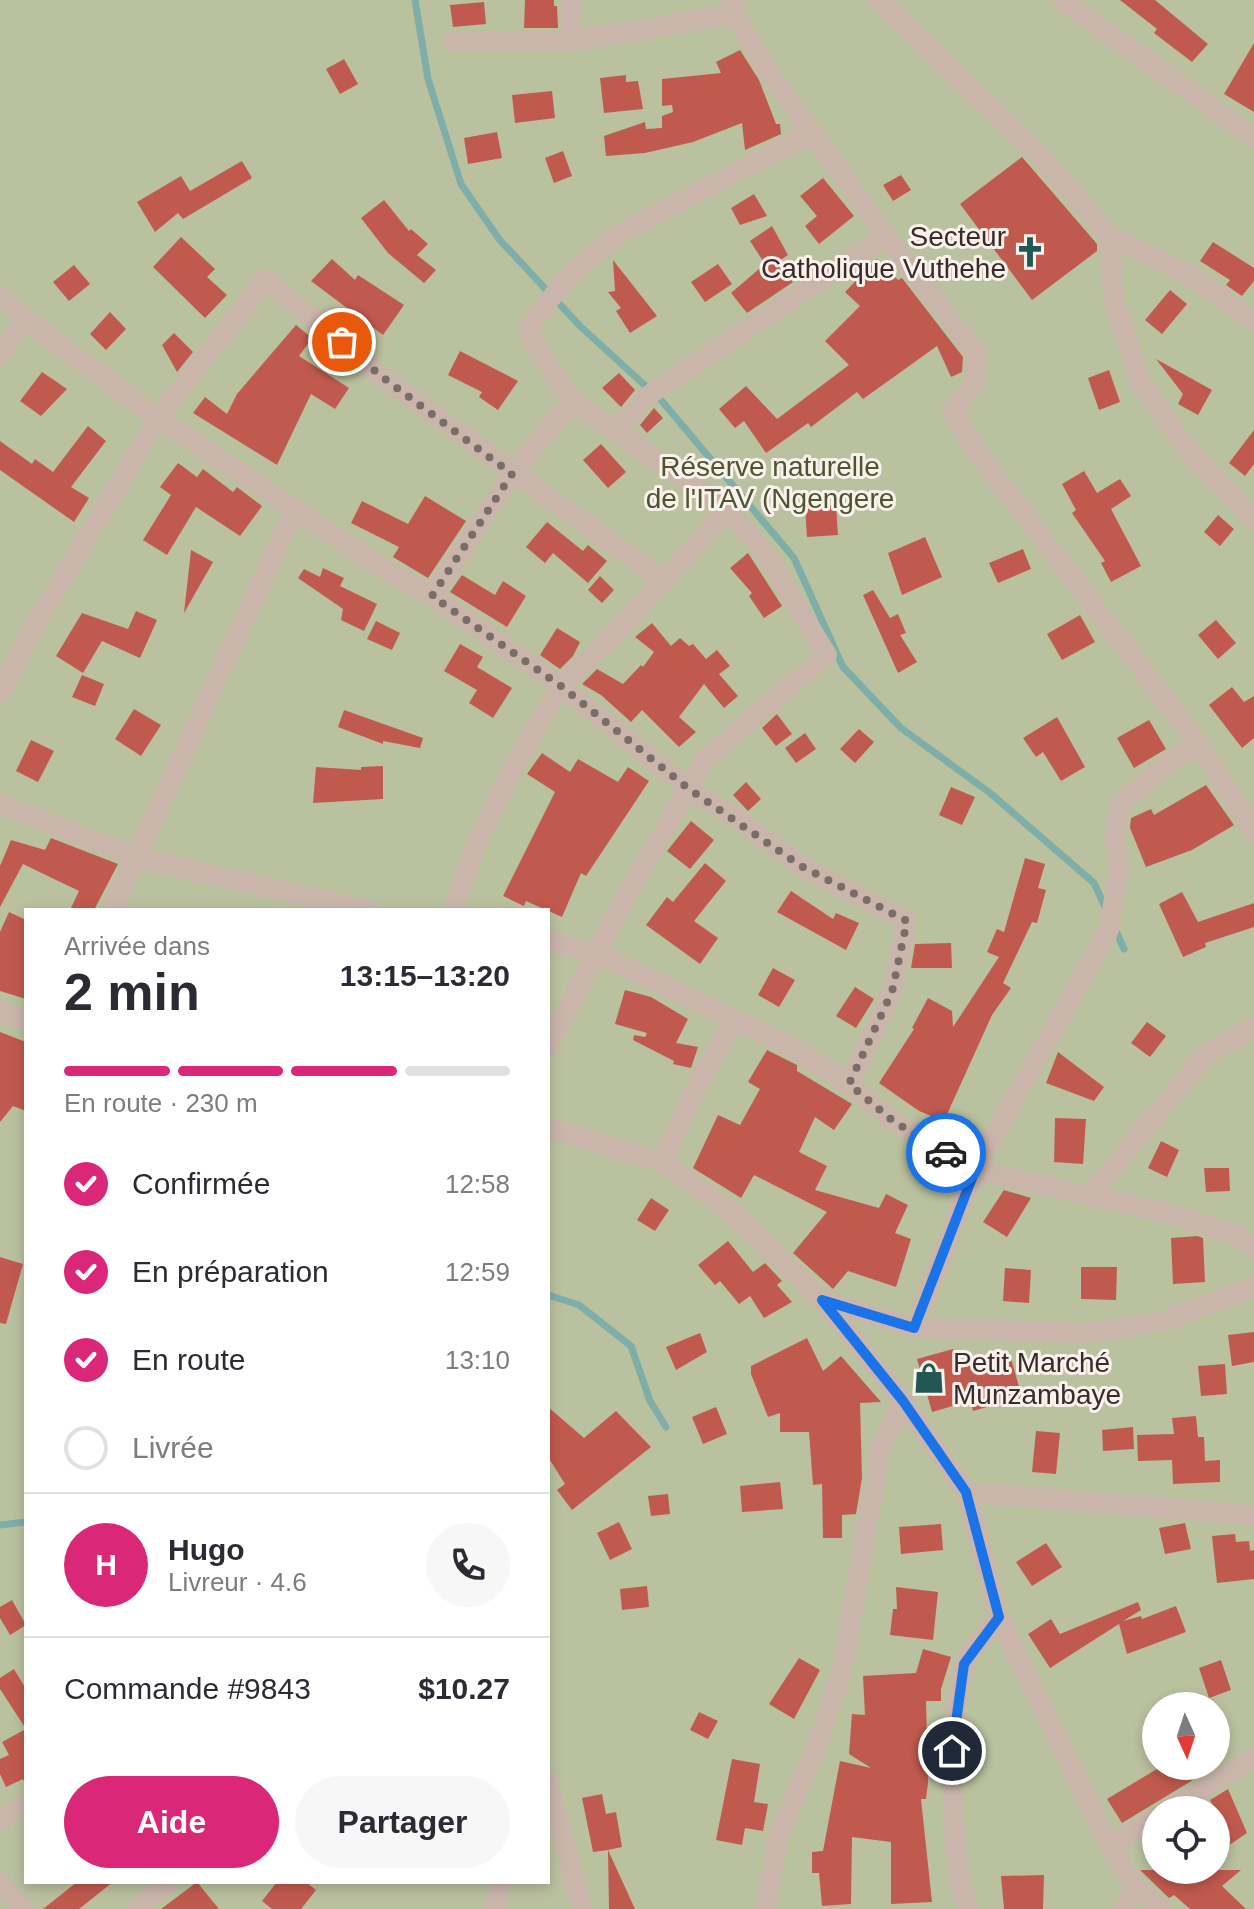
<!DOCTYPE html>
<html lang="fr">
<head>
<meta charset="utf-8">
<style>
  body { margin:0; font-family:Arial,sans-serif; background:#f7f7f7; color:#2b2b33; height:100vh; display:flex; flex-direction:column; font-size:30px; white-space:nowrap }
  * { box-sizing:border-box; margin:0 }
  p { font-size:26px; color:#7c7c81 }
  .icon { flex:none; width:44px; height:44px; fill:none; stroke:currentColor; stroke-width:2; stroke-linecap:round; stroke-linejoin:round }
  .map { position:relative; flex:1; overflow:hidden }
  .details { position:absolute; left:24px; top:908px; width:526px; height:976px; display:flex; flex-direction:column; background:#fff; border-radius:0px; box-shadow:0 4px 12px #0003 }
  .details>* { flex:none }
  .needle { width:52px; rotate:177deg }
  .fabs { position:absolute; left:1142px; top:1692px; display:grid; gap:16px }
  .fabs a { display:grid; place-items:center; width:88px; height:88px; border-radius:50%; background:#fff; box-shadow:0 4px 12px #0003; font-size:40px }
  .pin { position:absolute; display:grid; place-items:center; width:68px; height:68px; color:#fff; margin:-34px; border:4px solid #fff; border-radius:50%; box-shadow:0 2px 8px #0007 }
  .courier { position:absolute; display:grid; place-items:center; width:80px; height:80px; margin:-40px; border:6px solid #1a73e8; border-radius:50%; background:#fff; color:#222; box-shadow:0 2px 10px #0007 }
  .headline em { font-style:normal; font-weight:800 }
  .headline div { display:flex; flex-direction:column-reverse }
  .headline { display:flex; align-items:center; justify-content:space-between; height:136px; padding:0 40px }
  h1 { font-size:52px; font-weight:800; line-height:60px }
  .bar { display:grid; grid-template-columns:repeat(4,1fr); gap:12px 8px; align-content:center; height:96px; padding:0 40px }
  .bar i { height:10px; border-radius:6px; background:#e1e1e2 }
  .bar .active { background:#db2777 }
  .bar p { grid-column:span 4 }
  .line { display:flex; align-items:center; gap:20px; padding:0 40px; border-top:2px solid #e1e1e2 }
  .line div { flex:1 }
  .round { display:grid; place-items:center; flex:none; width:84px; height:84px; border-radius:42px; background:#f7f7f7 }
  ol { padding:0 40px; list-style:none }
  li { display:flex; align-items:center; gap:24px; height:88px }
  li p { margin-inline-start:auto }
  li .icon { padding:8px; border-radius:50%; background:#db2777; color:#fff; stroke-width:4 }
  li:last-child { color:#7c7c81 }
  li i { width:44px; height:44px; border:4px solid #e1e1e2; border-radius:50% }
  .primary-button { display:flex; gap:16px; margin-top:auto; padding:16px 40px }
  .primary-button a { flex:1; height:92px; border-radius:48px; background:#db2777; color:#fff; font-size:32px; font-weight:800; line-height:92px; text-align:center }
  .primary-button a+a { background:#f7f7f7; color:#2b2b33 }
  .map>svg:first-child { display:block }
</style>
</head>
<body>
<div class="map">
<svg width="1254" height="1909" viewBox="0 0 1254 1909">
  <rect width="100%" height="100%" fill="#f2e6df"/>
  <path fill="#bac19f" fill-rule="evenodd" d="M0 0H1254V1909H0ZM26 910H548V1882H26ZM1156 1706H1216V1766H1156ZM1156 1810H1216V1870H1156Z"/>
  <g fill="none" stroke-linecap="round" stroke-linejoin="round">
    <path stroke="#7faea9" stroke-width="7" d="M415 0 428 79 461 184 499 239 580 326 661 400 794 558 843 667 901 728 990 793 1094 883 1107 911
      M1115 929 1124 949
      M548 1295 579 1305 631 1346 650 1401 666 1427
      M0 1525 26 1522"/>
  </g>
  <path fill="#c15a4e" d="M525 0H554V6H557L558 28H524Z
    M1120 0H1155L1208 44 1192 62 1154 33 1157 29Z
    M484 2 486 24 453 27 450 5Z
    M1254 43V112L1224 94Z
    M740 50 759 80 776 124H780L781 134 745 150 742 123 693 142 645 153 606 156 604 136 645 122 646 129 662 128V116L673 112 672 105 662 106V79L721 73 716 62Z
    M344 59 358 84 340 94 326 69Z
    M626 75V82L638 81 643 109 604 113 600 78Z
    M552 91 555 118 515 123 512 95Z
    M497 132 502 158 468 164 464 138Z
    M563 151 572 176 554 183 545 158Z
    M1022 157 1097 244V251L1032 300 960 204Z
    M242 161 252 178 183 219 178 213 155 232 137 202 181 176 190 191Z
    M901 175 911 190 893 201 883 185Z
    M823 178 854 216 819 244 805 226 817 216 800 196Z
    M754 194 767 216 740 225 731 208Z
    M384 200 409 231 411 229 428 244 417 255 436 270 424 283 388 253 361 218Z
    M772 226 788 255 776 263 793 282 747 313 731 293 765 264 750 241Z
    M181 237 215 269 207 277 227 295 205 318 153 267Z
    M1213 242 1254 268V281L1242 296 1226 285 1230 280 1200 261Z
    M332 259 355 280 358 275 404 305 383 335 311 281Z
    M877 259 898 280 902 278 963 357 962 372 951 377 937 346 863 399 857 392 811 427 808 423 766 453 744 421 735 428 719 409 746 386 777 419 849 365 825 341 860 306 845 292Z
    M613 260 657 316 630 333 616 311 621 308 608 292 615 291Z
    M718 264 732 284 705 302 691 282Z
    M74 265 90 284 69 301 53 282Z
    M1170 290 1187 304 1162 334 1145 320Z
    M110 312 126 329 106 350 90 334Z
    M296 325 312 338 299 356 349 388 335 409 311 394 277 465 193 413 205 397 227 414 237 394Z
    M174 333 193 352 177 372 162 345Z
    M460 351 518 381 498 410 479 397 482 392 448 375Z
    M1156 359 1212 390 1198 415 1178 404 1183 394Z
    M1109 370 1120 402 1099 410 1088 378Z
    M42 372 67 389 41 416 20 401Z
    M619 373 635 390 621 407 602 388Z
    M654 408 663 418 647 433 640 425Z
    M88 426 106 441 71 487 89 498 74 522 0 470V441L32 464 35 459 53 472Z
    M1254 430V464L1245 476 1229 463Z
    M601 444 626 472 608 488 583 460Z
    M178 463 197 477 203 469 233 492 237 487 262 506 240 536 196 507 167 555 143 540 171 495 160 487Z
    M1084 471 1097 493 1120 479 1131 496 1111 509 1141 566 1111 582 1101 563 1105 561 1072 513 1076 510 1062 484Z
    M425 496 466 521 428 578 393 557 399 547 351 523 362 501 408 524Z
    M836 505 838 535 807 537 805 507Z
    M1218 515 1234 529 1220 546 1204 532Z
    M547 522 583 551 588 545 607 561 588 583 553 553 545 563 526 547Z
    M925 537 942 577 902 595 888 553Z
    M1023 549 1031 569 998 583 989 563Z
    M191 550 213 562 184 613Z
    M748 553 782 606 764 618 749 596 752 593 730 568Z
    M323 568 344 578 340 586 377 604 364 631 341 620 343 609 298 578 304 569 320 577Z
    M462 575 495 595 503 581 526 596 507 627 450 592Z
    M600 576 614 590 602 603 588 590Z
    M873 590 890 618 898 614 906 633 900 635 917 662 898 673 863 595Z
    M136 611 157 620 140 658 102 641 83 673 56 656 82 613 128 629Z
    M1080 615 1095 642 1062 660 1047 634Z
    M1216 620 1236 643 1218 659 1198 635Z
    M376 621 400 633 392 650 367 639Z
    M652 623 671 646 680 638 689 646 693 644 706 659 717 650 730 666 719 674 738 696 724 708 704 684 679 717 696 732 679 747 642 710 631 722 601 695 582 684 597 669 623 684 641 665 643 667 654 652 635 637Z
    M557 628 580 642 573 656 560 669 540 655Z
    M460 644 483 657 477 667 512 688 493 718 469 703 477 690 444 671Z
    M82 675 104 684 95 706 72 697Z
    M1232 687 1244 702 1254 696V738L1242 748 1209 705Z
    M134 709 161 725 141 756 115 739Z
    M344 710 423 738 420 748 383 741V744L338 727Z
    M777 714 792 734 776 746 762 728Z
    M1057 717 1085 767 1061 781 1043 752 1036 757 1023 738Z
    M1149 720 1166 749 1134 768 1117 738Z
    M859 729 874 742 855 763 840 749Z
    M805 733 816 749 796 763 785 748Z
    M31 740 54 751 38 782 16 771Z
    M542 753 570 772 578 759 618 782 628 767 649 781 586 876 581 873 562 917 526 901 524 906 503 896 555 792 527 774Z
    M383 766V799L313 803 316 767 361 770V767Z
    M746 782 761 799 748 811 733 795Z
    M1206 785 1234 825 1192 850 1146 867 1130 828 1131 818 1151 809 1154 815Z
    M951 787 975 797 962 825 939 815Z
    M691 821 714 840 690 869 667 851Z
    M51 838 118 864 94 910H70L79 891 23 864 0 907V866L11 840 45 850Z
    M1025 858 1045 864 1038 888 1046 890 1037 923 1032 922 1003 983 1011 988 992 1015 944 1121 919 1111 879 1083 914 1029 912 1028 928 998 952 1011 953 1027 999 957 987 952 997 929 1004 932Z
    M705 863 726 881 694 921 718 938 700 964 646 925 667 897 673 902Z
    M791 891 833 919 836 913 859 923 846 950 777 912Z
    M1182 892 1198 922 1254 903V927L1205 943 1206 947 1183 957 1159 904Z
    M9 912 26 920V999L0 991V932Z
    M951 943 952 968H911L915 944Z
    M773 968 795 980 779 1007 758 995Z
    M855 987 874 999 856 1028 836 1016Z
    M625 990 651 997 688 1019 676 1043 698 1047 691 1068 673 1064 674 1061 633 1040 634 1035 645 1037 647 1033 615 1024Z
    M1147 1022 1166 1036 1150 1057 1131 1043Z
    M0 1032 26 1042V1111L13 1106 0 1122Z
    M767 1050 797 1065V1071L852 1104 834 1130 815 1117 799 1152 827 1166 815 1190 879 1208 886 1194 908 1205 895 1233 911 1239 896 1287 848 1271 833 1289 793 1253 827 1212 754 1175 741 1198 693 1168 718 1115 740 1125 760 1089 748 1082Z
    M1058 1052 1104 1087 1094 1101 1046 1083Z
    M1055 1118 1086 1119 1083 1164 1054 1162Z
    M1161 1141 1179 1150 1167 1177 1148 1168Z
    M1204 1168H1229L1230 1191 1206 1192Z
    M1004 1190 1031 1198 1007 1237 983 1222Z
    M651 1198 669 1210 655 1231 637 1220Z
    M1197 1236 1203 1238 1205 1282 1173 1284 1171 1238Z
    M728 1241 753 1272 765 1263 782 1281 777 1285 792 1302 764 1318 750 1296 739 1304 720 1281 715 1285 698 1265Z
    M0 1257 23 1264 6 1324 0 1323Z
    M1081 1267H1117L1116 1300 1081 1299Z
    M1005 1268 1031 1270 1029 1303 1003 1301Z
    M1254 1332V1362L1232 1366 1228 1335Z
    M700 1333 707 1352 676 1370 666 1347Z
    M807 1338 823 1371 841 1356 881 1402 860 1403 862 1478 856 1514 842 1515V1538H823L822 1484 813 1485 809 1432H780V1413L768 1417 751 1374V1366Z
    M953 1349 958 1369 1010 1355 1022 1397 973 1411 970 1401 932 1412 917 1359Z
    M1225 1364 1227 1394 1201 1396 1198 1366Z
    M548 1407 584 1438 616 1411 651 1447 572 1510 557 1490 565 1484 548 1457Z
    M716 1407 727 1434 703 1444 692 1417Z
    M1196 1416 1198 1437H1204L1205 1461 1220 1460V1482L1173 1484 1172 1460 1138 1461 1137 1435 1174 1434 1172 1418Z
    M1133 1427 1134 1449 1103 1451 1102 1430Z
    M1036 1431 1060 1433 1056 1474 1032 1472Z
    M780 1482 783 1509 742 1512 740 1486Z
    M668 1494 670 1514 651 1516 648 1496Z
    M619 1522 632 1549 610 1560 597 1533Z
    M1185 1523 1191 1549 1165 1554 1159 1528Z
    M941 1524 943 1550 901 1554 899 1527Z
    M1235 1534 1236 1542 1249 1541 1250 1551 1254 1550V1579L1217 1583 1212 1536Z
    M1046 1543 1062 1567 1032 1586 1016 1562Z
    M647 1586 649 1607 622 1610 620 1589Z
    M896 1587 938 1592 933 1640 890 1635 893 1609H897Z
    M12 1600 26 1625 10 1635 0 1618V1607Z
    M1138 1602 1141 1610 1123 1621 1141 1616 1142 1619 1176 1606 1186 1632 1127 1654 1119 1624 1050 1668 1028 1634 1051 1619 1060 1634Z
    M923 1649 951 1657 941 1689V1701H926L928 1783 926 1799H921L932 1902 891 1904V1842L852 1837 851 1904 822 1906 819 1873H812V1852L823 1851 840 1761 871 1768 849 1754 852 1714 865 1715 863 1676 916 1673Z
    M799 1658 820 1670 794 1719 769 1704Z
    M1221 1660 1231 1690 1209 1698 1199 1668Z
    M14 1669 26 1689V1785L23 1779 6 1787 0 1774V1759L9 1755 2 1742 26 1729 0 1689V1678Z
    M699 1712 718 1721 708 1739 690 1730Z
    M732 1759 760 1764 754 1802 768 1804 763 1831 745 1828 742 1845 716 1840Z
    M1162 1766H1216L1122 1823 1107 1799Z
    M1228 1789 1247 1833 1216 1854V1810L1210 1800Z
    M602 1794 606 1814 616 1812 622 1847 608 1850 635 1909H609L608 1850 593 1852 582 1798Z
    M1140 1870H1241L1222 1886 1246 1909H1190L1174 1895 1169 1898Z
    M1044 1875 1043 1909H1004L1001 1876Z
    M77 1882H113L79 1909H43Z
    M197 1882 219 1909H161Z
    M277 1882H306L316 1890 301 1909H272L262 1901Z"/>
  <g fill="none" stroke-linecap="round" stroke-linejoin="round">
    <path stroke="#cab5ab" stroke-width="20" d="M571 0 572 41
      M732 0 734 14 764 65 886 236 976 353 975 383 952 412 983 460 1199 744 1254 832
      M879 0 1038 154 1109 236 1113 295 1140 382 1188 450 1254 519
      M1062 0 1254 137
      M452 41H572L734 14
      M1109 236 1189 275 1254 320
      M0 296 25 319 158 418 390 573 432 596 561 686 689 789 742 822 801 866 907 921 892 992 849 1084
      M0 354 25 319
      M618 431 646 397 886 236
      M432 596 512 474 573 401
      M0 692 37 622 158 418 266 279 381 376 663 580
      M0 804 138 858 367 910
      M112 910 295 508
      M453 910 479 838 513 768 561 686 614 635 727 510
      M548 941 598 954 795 1049 849 1084 893 1121 975 1170 1168 1213 1238 1236 1254 1247
      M0 1012 26 1021
      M548 1047 618 911 705 759 827 655 762 549 727 510 573 401 532 341 528 328 569 275 624 231 812 133
      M548 1128 662 1162 734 1214 822 1300 903 1401 966 1492 999 1617 1110 1846 1136 1888 1162 1909
      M662 1162 701 1077 734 1022
      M1091 1195 1205 1055 1254 1027
      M822 1300 914 1328 1088 1333 1167 1320 1254 1287
      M914 1328 975 1170 1109 930 1119 867 1115 835 1121 804 1169 762 1199 744
      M966 1492 1254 1515
      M548 1781 582 1909
      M1168 1810 1254 1758
      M0 1820 26 1804
      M1110 1846 1156 1817
      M0 1883 23 1909
      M137 1909 170 1882
      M494 1909 501 1882
      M766 1909 778 1835 815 1751 841 1675 880 1449 903 1401
      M968 1909C949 1853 947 1723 964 1666 969 1649 989 1631 999 1617
      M1123 1909 1136 1888"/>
  </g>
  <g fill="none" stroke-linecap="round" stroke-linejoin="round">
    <path stroke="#796d69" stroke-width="8" stroke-dasharray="0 14.4" d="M342 342 381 376 512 474 432 596 561 686 689 789 801 866 907 921 892 992 849 1084 893 1121 946 1153"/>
    <path stroke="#1a73e8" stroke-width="10" d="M946 1153 975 1170 914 1328 822 1300 903 1401 966 1492 999 1617 964 1664 952 1751"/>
  </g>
  <defs>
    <symbol id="church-bare" viewBox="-9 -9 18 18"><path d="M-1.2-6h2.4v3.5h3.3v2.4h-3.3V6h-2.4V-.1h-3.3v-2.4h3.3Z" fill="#215854" stroke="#faf1ec" stroke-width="2.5" paint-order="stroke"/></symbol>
    <symbol id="shop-bare" viewBox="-9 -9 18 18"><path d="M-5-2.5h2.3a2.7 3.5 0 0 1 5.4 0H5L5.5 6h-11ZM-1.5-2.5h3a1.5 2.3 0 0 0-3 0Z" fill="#215854" stroke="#faf1ec" stroke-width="2.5" paint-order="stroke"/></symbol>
  </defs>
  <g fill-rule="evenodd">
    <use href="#church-bare" x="1008" y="230" width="44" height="44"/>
    <use href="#shop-bare" x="907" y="1356" width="44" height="44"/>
  </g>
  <g text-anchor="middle" stroke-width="6" stroke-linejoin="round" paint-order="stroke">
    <g font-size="28" fill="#382c2a" stroke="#faf1ec" text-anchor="end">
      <text x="1006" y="246">Secteur<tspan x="1006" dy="32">Catholique Vuthehe</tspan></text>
      <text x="953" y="1372" text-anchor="start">Petit Marché<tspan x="953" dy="32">Munzambaye</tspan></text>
    </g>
    <g font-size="28" fill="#4d552f" stroke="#faf1ec">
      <text x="770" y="476">Réserve naturelle<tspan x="770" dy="32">de l'ITAV (Ngengere</tspan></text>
    </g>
  </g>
</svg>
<div class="fabs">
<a><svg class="needle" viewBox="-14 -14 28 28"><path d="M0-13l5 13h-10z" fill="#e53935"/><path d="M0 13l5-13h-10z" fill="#7c7c81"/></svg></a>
<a><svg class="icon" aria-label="locate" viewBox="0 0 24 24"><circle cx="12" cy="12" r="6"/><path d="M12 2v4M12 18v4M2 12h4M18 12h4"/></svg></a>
</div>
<div class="pin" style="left:342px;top:342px;background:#ea580c"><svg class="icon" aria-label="bag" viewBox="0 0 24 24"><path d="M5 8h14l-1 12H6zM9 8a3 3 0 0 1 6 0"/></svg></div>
<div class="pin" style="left:952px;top:1751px;background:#1f2937"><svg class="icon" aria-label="home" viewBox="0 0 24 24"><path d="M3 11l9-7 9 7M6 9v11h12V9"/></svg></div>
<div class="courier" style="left:946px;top:1153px"><svg class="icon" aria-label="car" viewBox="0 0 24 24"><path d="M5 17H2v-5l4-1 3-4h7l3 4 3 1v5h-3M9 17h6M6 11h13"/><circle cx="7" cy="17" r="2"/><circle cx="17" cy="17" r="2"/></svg></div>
<section class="details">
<div class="headline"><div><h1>2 min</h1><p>Arrivée dans</p></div><em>13:15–13:20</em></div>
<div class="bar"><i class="active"></i><i class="active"></i><i class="active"></i><i></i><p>En route · 230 m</p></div>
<ol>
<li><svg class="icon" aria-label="check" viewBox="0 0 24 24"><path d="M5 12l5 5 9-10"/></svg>Confirmée<p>12:58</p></li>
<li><svg class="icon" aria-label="check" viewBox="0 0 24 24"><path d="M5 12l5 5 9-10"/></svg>En préparation<p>12:59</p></li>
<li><svg class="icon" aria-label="check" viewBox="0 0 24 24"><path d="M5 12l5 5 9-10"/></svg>En route<p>13:10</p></li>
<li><i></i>Livrée</li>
</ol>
<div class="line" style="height:144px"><b class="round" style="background:#db2777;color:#fff">H</b><div><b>Hugo</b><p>Livreur · 4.6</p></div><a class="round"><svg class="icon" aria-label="phone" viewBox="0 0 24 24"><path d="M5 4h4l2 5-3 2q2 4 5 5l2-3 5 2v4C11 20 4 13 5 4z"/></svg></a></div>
<div class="line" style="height:104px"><div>Commande #9843</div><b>$10.27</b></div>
<div class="primary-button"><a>Aide</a><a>Partager</a></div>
</section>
</div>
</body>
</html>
